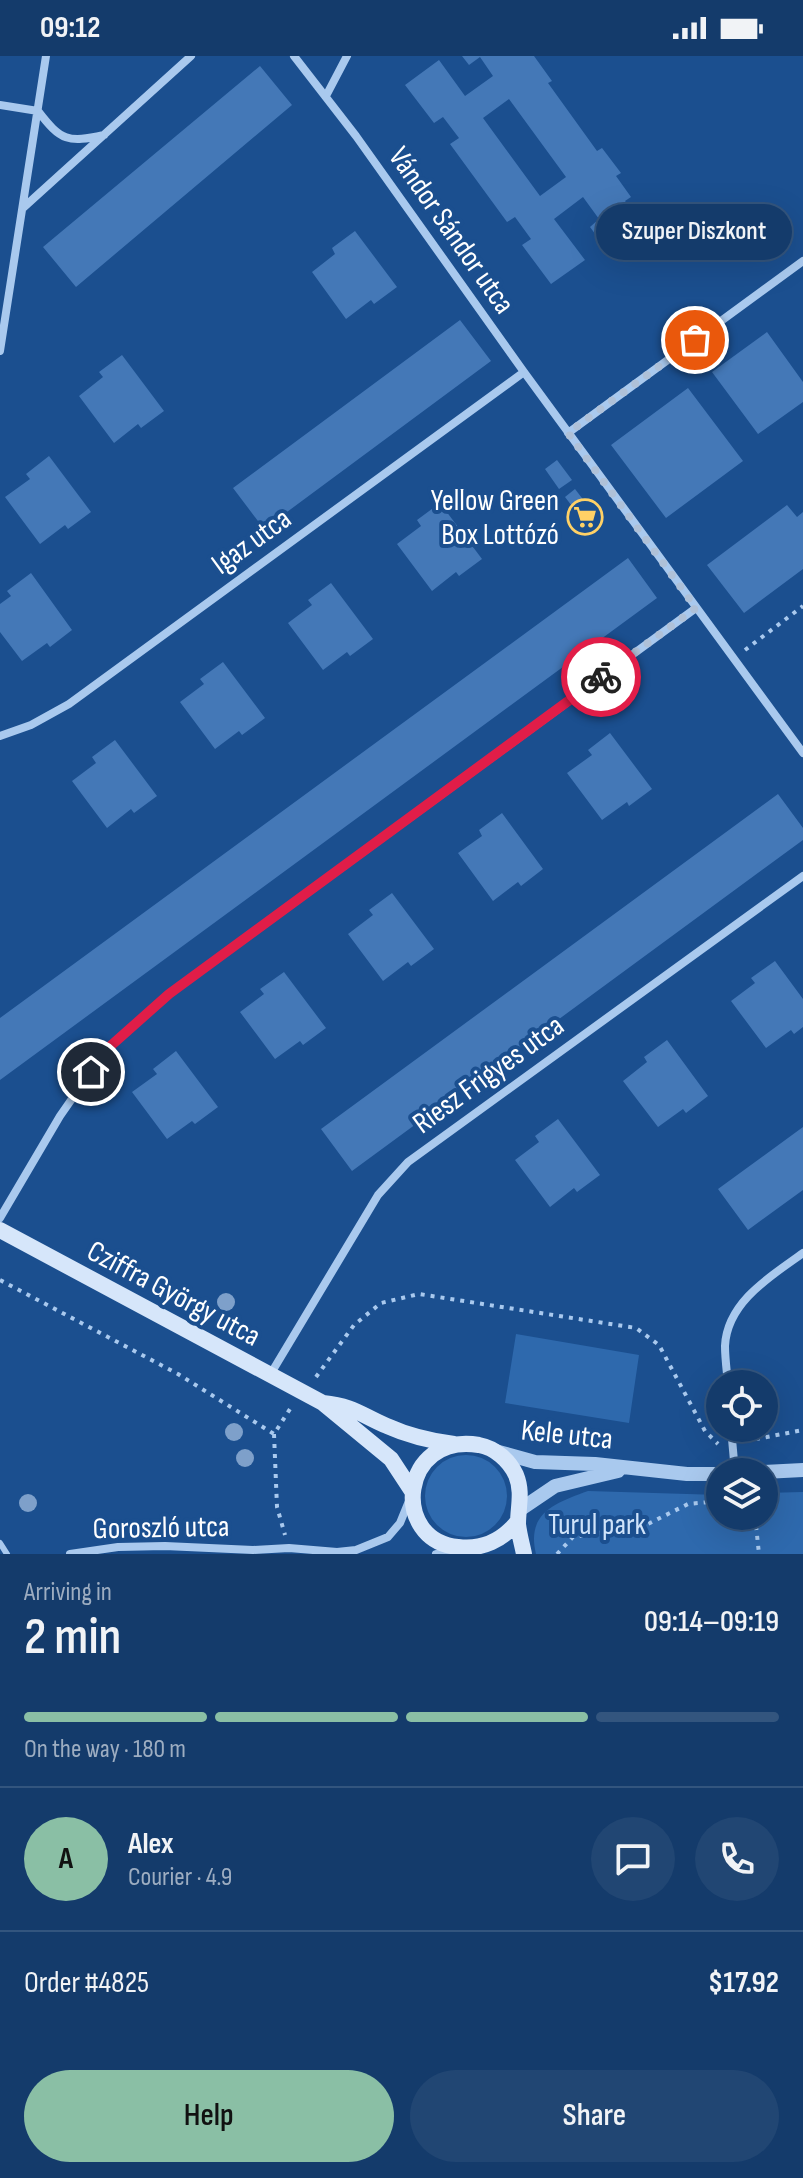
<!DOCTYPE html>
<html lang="en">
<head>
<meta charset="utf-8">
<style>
  body { margin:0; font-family:"Sofia Sans Condensed",sans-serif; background:#214673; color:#f1f3f6; height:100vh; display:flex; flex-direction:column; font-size:30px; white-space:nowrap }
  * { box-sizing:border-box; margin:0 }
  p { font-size:26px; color:#9dadc1 }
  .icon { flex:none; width:44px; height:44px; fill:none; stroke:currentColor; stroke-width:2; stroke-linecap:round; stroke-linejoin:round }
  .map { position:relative; height:1498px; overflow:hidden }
  .panel { display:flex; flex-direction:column; background:#143b6b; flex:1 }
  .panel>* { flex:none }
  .fabs { position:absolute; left:706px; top:1314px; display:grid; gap:16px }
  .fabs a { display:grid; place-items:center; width:72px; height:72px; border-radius:50%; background:#143b6b; box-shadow:0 8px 32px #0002,0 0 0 2px #33557e; font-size:40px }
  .pin { position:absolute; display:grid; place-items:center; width:68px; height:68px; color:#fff; margin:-34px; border:4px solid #fff; border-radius:50%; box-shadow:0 2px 8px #0007 }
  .courier { position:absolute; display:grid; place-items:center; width:80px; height:80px; margin:-40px; border:6px solid #e11d48; border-radius:50%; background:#fff; color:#222; box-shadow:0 2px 10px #0007 }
  .bubble { position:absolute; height:56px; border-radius:28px; background:#143b6b; box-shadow:0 8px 32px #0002,0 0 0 2px #33557e; font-size:26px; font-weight:600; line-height:56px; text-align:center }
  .overview em { font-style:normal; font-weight:600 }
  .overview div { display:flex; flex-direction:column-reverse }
  .overview { display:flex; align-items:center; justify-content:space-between; height:136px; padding:0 24px }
  h1 { font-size:52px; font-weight:600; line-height:60px }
  .bar { display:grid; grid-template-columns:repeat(4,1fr); gap:12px 8px; align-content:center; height:96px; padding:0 24px }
  .bar i { height:10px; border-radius:6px; background:#33557e }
  .bar .on { background:#8abfa5 }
  .bar p { grid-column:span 4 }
  .line { display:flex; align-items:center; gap:20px; padding:0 24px; border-top:2px solid #33557e }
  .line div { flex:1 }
  .round { display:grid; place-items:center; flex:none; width:84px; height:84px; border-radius:42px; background:#214673 }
  .button { display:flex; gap:16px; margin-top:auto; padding:16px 24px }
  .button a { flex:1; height:92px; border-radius:48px; background:#8abfa5; color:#111; font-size:32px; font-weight:600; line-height:92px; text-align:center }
  .button a+a { background:#214673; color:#f1f3f6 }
  .status { display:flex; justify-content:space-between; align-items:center; height:56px; padding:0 40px; background:#143b6b; direction:ltr }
  .status svg { height:22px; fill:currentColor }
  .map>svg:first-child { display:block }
</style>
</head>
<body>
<div class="status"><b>09:12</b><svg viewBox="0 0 49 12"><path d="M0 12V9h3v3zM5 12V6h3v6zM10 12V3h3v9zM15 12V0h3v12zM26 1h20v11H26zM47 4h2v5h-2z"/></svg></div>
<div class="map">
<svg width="803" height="1498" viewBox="0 0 803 1498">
  <rect width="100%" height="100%" fill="#1b4f8f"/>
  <path fill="#2e69ad" d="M516 1278 639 1299 629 1367 505 1347Z
    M425 1440a41 41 0 1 1 82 0a41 41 0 1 1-82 0Z
    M588 1435 720 1439V1460H764V1437L803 1436V1498H536C526 1457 555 1447 588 1435Z"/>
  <path fill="#4478b7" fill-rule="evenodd" d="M462 0H534L552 25 548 27 597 95 602 92 621 117 616 120 631 141 625 145 639 164 604 190 590 171 599 163 583 141 554 163 585 204 551 228 522 189 531 183 515 161 507 166 450 88 459 82 443 61 434 67 405 29 439 4 465 40 493 20 480 1 469 9ZM509 43 566 121 540 140 483 62Z
    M260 10 292 49 76 231 43 191Z
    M355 175 397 231 374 248 371 244 346 263 312 216 335 198 332 192Z
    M460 264 491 305 264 473 233 432Z
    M767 276 803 326V346L758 378 712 316Z
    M122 299 164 355 141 372 138 368 114 387 79 340 103 321 99 316Z
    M688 332 743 405 666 462 611 389Z
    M49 400 91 456 68 473 65 469 40 488 5 441 30 423 26 418Z
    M557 404 572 424 559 433 545 413Z
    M575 433 585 446 575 454 565 441Z
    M440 447 482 503 459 520 456 516 432 535 397 488 421 470 417 464Z
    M586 448 598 464 585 474 573 458Z
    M787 449 797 461 803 456V513L744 557 707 509Z
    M628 502 657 542 0 1024V962Z
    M31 517 72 574 50 591 47 587 22 605 0 576V548L11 540 7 535Z
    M331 527 373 583 350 600 347 596 323 614 288 567 312 549 308 544Z
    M223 606 265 662 242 679 239 675 215 693 180 646 204 628 200 623Z
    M610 677 652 733 629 750 627 746 602 764 567 717 592 699 588 694Z
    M115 684 157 740 134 757 131 753 107 772 72 725 96 707 92 701Z
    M778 738 803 772V784L352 1115 321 1073Z
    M502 757 543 813 521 830 518 826 493 845 458 797 482 780 479 774Z
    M392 837 434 893 411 910 408 906 383 925 348 878 373 859 369 854Z
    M775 905 803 943V971L794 978 791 974 766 992 731 945 755 927 751 922Z
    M284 916 326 972 303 989 300 985 275 1003 240 956 264 938 260 933Z
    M667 984 708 1040 686 1057 683 1053 658 1071 623 1025 647 1006 644 1001Z
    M176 995 218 1051 195 1068 192 1065 167 1083 132 1036 157 1018 153 1013Z
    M558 1063 600 1119 577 1136 574 1132 550 1151 515 1104 539 1086 535 1080Z
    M803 1071V1134L748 1174 718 1133Z"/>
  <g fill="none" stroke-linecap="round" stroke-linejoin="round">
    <path stroke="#a9c9ee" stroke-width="4" stroke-dasharray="4 6" stroke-linecap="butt" d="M745 594 803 550
      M0 1224 178 1318 274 1378 290 1353
      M316 1321 354 1269 381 1247 419 1238 636 1272 659 1289 705 1375 718 1388
      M274 1378 277 1451 285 1479
      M746 1385 803 1374
      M755 1460 759 1498
      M557 1498 573 1481 646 1469 688 1448 720 1445"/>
    <path stroke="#a9c9ee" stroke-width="6" d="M0 1487 7 1498"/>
    <path stroke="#a9c9ee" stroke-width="8" d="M294 0 356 80 524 316 803 697
      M326 40 347 0
      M0 49 38 55C61 85 68 87 104 79
      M23 152 191 0
      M0 295 46 0
      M568 377 803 205
      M0 680 31 669 69 648 524 316
      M0 1162 60 1060 106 994 169 938 696 552
      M270 1319 378 1139 408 1106 803 820
      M728 1328C727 1316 725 1303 725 1290 727 1246 771 1220 803 1197
      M731 1372 735 1416
      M70 1498 118 1491 165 1490 253 1494 289 1492 337 1496 356 1494 388 1481 400 1467 409 1445
      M436 1498 454 1493"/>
    <path stroke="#a9c9ee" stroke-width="14" d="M495 1395 535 1406 595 1408 687 1418H720
      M764 1416 803 1414
      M521 1453 555 1430 618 1415"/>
    <path stroke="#d6e6fa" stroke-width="16" d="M0 1174 323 1347 391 1403 412 1435
      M323 1347C354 1350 361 1359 387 1370 409 1380 431 1385 454 1388
      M518 1465C503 1484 482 1494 458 1491 390 1485 400 1376 479 1389 495 1392 509 1404 516 1419 523 1436 518 1451 518 1468 519 1478 522 1488 524 1498"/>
  </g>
  <g fill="#7ea0ca">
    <circle cx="226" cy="1246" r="9"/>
    <circle cx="234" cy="1376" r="9"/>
    <circle cx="245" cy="1402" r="9"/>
    <circle cx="28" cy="1447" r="9"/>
  </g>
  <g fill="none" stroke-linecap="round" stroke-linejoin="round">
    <path stroke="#afc1d8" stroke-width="8" stroke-dasharray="0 14.4" d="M601 621 696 552 568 377 695 284"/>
    <path stroke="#e11d48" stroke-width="10" d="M91 1016 106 994 169 938 601 621"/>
  </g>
  <defs>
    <symbol id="supermarket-ring" viewBox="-11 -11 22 22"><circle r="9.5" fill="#1b4f8f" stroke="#ffd166" stroke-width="1.5"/><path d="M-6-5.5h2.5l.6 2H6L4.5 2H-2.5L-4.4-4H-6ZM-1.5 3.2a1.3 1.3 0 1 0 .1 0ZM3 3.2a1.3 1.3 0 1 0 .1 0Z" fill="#ffd166"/></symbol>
  </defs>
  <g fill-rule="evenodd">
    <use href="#supermarket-ring" x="565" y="441" width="40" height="40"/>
  </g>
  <g text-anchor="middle" stroke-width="8" stroke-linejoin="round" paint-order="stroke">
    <g font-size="30" fill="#fff" stroke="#1b4f8f">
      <text transform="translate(452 174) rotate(55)" y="10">Vándor Sándor utca</text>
      <text transform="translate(251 485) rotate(-36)" y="10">Igaz utca</text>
      <text transform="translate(488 1018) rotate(-36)" y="10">Riesz Frigyes utca</text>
      <text transform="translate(174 1237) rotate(28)" y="10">Cziffra György utca</text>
      <text transform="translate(567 1378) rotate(6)" y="10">Kele utca</text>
      <text transform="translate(161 1471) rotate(-1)" y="10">Goroszló utca</text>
    </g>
    <g font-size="30" fill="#fff" stroke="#1b4f8f" text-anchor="end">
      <text x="559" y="454">Yellow Green<tspan x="559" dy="34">Box Lottózó</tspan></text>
    </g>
    <g font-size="30" fill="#cfe3fa" stroke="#1b4f8f">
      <text x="597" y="1478">Turul park</text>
    </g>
  </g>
</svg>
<div class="fabs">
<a><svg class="icon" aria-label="locate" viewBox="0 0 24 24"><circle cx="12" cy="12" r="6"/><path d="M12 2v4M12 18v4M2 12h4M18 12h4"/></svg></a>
<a><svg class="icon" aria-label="layers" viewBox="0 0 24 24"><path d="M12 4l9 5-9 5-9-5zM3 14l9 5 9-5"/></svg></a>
</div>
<div class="pin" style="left:695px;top:284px;background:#ea580c"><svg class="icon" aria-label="bag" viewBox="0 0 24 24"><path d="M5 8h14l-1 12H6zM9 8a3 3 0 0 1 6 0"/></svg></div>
<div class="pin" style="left:91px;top:1016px;background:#1f2937"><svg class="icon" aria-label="home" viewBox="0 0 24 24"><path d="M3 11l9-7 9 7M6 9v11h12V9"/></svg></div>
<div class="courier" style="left:601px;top:621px"><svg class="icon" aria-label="bike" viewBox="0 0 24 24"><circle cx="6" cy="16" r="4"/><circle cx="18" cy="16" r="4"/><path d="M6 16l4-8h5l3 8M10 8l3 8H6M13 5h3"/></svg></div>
<div class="bubble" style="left:596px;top:148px;width:196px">Szuper Diszkont</div>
</div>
<section class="panel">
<div class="overview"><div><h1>2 min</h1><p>Arriving in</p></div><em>09:14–09:19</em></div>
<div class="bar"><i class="on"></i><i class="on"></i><i class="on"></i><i></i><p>On the way · 180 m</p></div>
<div class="line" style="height:144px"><b class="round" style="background:#8abfa5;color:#111">A</b><div><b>Alex</b><p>Courier · 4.9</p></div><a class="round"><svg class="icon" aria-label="chat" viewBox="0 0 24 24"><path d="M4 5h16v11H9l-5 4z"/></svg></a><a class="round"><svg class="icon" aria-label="phone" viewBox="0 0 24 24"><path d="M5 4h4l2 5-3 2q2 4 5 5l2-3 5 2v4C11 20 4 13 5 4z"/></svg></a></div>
<div class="line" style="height:104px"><div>Order #4825</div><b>$17.92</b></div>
<div class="button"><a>Help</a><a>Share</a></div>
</section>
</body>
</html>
